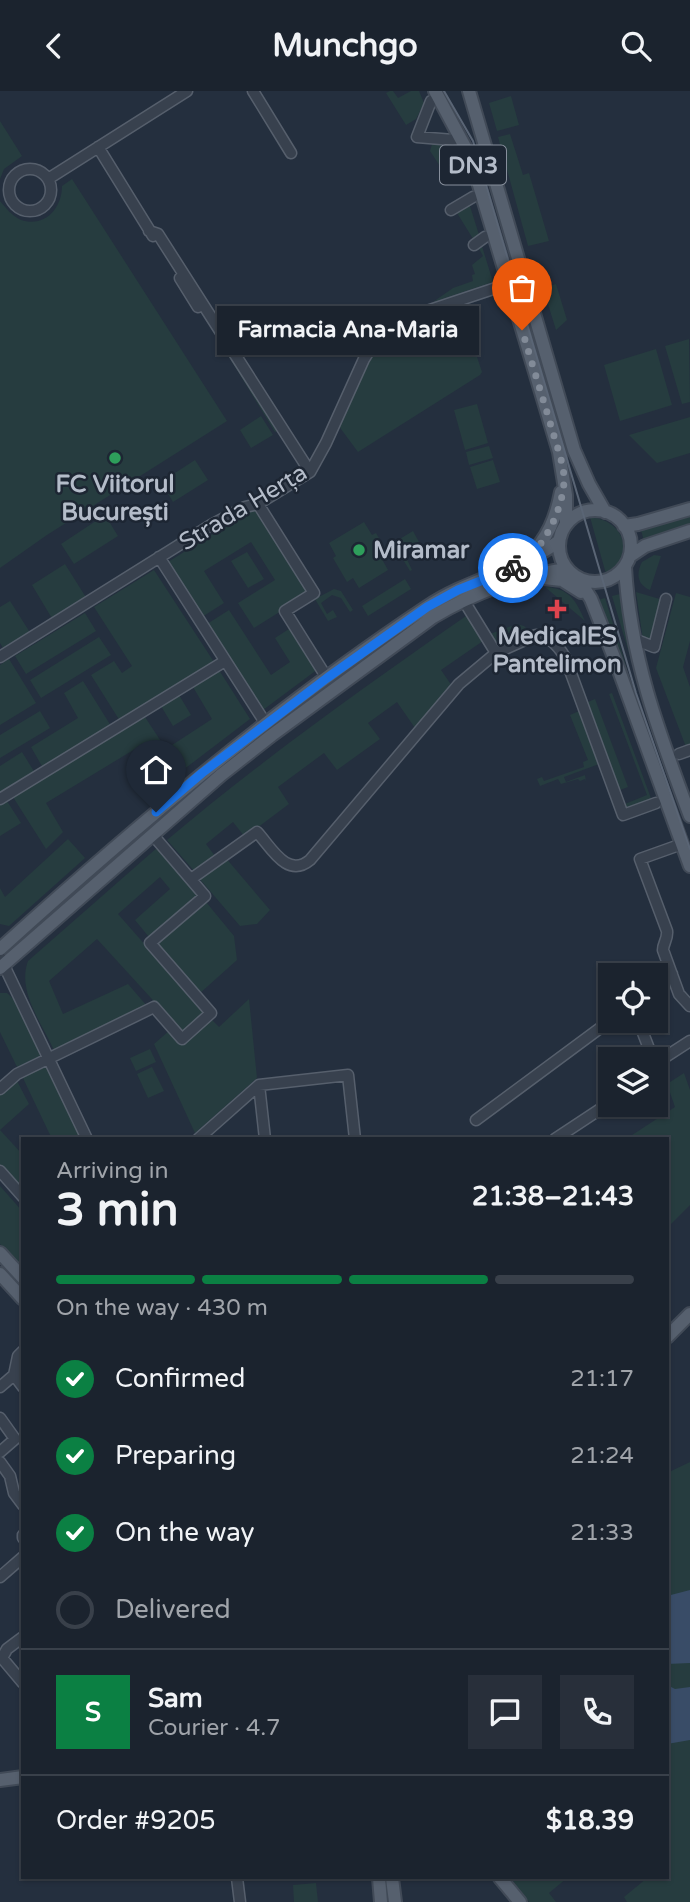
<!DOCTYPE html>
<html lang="en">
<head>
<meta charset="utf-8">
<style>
  body { margin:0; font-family:"Varela Round",sans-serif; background:#282f3a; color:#f1f3f6; height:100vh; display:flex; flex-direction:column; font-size:26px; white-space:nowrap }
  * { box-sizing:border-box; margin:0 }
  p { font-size:23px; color:#a0a4aa }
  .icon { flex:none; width:38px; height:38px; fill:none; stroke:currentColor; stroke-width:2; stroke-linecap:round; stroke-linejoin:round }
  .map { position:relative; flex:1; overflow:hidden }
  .details { position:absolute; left:21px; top:1046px; width:648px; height:742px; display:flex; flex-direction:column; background:#1b232e; border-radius:0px; box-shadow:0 2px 5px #0004,0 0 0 2px #39404a }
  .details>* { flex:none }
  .buttons { position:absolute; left:598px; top:872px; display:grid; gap:14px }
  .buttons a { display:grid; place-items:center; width:70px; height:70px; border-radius:0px; background:#1b232e; box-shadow:0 2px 5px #0004,0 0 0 2px #39404a; font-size:35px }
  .pin { position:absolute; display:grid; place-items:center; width:60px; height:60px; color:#fff; margin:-72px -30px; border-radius:50% 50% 50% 0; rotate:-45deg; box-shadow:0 0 7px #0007 }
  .pin .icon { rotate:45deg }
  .courier { position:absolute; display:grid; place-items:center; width:70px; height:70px; margin:-35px; border:5px solid #1a73e8; border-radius:50%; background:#fff; color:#222; box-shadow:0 2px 9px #0007 }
  .bubble { position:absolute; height:49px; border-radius:0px; background:#1b232e; box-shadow:0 2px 5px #0004,0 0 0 2px #39404a; font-size:23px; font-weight:700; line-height:49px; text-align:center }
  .headline em { font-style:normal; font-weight:700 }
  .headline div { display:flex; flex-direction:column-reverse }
  .headline { display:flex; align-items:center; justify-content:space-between; height:119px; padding:0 35px }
  h1 { font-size:46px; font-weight:700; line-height:52px }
  .bar { display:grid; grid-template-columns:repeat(4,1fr); gap:10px 7px; align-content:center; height:84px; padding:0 35px }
  .bar i { height:9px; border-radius:5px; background:#39404a }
  .bar .current { background:#0b8043 }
  .bar p { grid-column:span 4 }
  .line { display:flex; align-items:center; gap:18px; padding:0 35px; border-top:2px solid #39404a }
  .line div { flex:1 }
  .round { display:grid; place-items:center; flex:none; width:74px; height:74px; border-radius:0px; background:#282f3a }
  ol { padding:0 35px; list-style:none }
  li { display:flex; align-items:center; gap:21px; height:77px }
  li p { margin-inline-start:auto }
  li .icon { padding:7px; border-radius:50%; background:#0b8043; color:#fff; stroke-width:4 }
  li:last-child { color:#a0a4aa }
  li i { width:38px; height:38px; border:4px solid #39404a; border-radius:50% }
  header { display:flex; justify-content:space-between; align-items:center; height:91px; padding:0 35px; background:#1b232e; font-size:32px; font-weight:700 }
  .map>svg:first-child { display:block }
</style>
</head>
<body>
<header><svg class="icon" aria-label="back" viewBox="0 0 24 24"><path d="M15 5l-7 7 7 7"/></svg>Munchgo<svg class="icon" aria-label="search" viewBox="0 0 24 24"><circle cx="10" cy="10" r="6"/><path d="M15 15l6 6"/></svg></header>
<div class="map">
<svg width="690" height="1811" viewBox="0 0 690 1811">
  <rect width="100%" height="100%" fill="#242f3e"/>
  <path fill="#263c3f" d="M390 0H393L398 7 411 0H419L424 12 416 28 406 34 386 2Z
    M511 5 519 34 497 40 489 12Z
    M0 30 22 65 4 78 0 88Z
    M510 43 523 84 529 82 549 150 528 155 498 46Z
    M432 53 450 56 458 80 457 88 451 92 430 60Z
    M72 88 227 330 47 444 0 477V110C6 117 12 125 21 129 45 137 62 117 62 95Z
    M469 112 480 147 475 151 457 122Z
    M481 152 493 191 433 211 453 197 473 190 472 184 475 183 472 174 483 165 477 154Z
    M556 193 567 229 556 239 543 197Z
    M202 218 277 340 275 341 200 219Z
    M396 235 403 257 406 259 469 242 482 281 480 284 358 361 338 334C351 305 367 249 396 235Z
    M689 248 690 311 682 313 665 255Z
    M656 258 672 314 620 330 604 274Z
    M477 313 488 352 465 359 454 319Z
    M261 325 273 344 251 357 240 339Z
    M690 326V362L657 372 629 344Z
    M489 355 493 367 469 374 466 361Z
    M195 369 208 389 173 411 161 391Z
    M493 369 500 391 477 398 470 376Z
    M254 417 258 418 310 502 254 537 238 512 275 489 251 451 204 480 224 512 202 526 168 471Z
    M690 423V435L644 450 641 439Z
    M105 424 118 445 74 473 61 453Z
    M590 426C624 429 637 464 606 483Z
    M364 431 372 444 376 442 390 466 383 470 388 479 359 497 353 487 347 491 333 467 336 465 329 452Z
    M413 440 419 451 404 462 412 479 410 480 393 452Z
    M247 461 264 488 248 497 231 470Z
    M654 464 661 465 650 499C637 493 636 483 642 471Z
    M65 473 87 508 53 529 32 494Z
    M154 479 214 571 120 630 91 584 114 570 122 582 132 575 94 516Z
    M405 488 411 498 368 525 362 515Z
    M545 496C569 497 576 509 585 530Z
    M334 498 341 500 353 519 350 521 341 507 332 504 321 512 327 523 333 519 337 526 328 530 315 508Z
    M636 501 663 509 652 551 643 549Z
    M624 502 634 579 612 505Z
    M676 502 690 506V550L683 576 690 596V654L686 656 656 577Z
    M605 507 628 581 594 510Z
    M10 510 31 543 5 560 0 552V516Z
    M229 519 271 584 290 571 275 547 292 536 318 578 263 619 207 533Z
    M85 522 96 540 26 583 15 565Z
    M466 525 483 550 441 579 452 595 415 637 397 611 368 632 380 648 337 679 324 662 278 696 289 713 245 746 233 731 206 753 215 765 195 781 167 749C263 668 364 596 466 525Z
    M517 533 524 535 529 540 498 556 490 543Z
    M99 546 111 564 41 607 30 589Z
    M9 568 36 612 0 634V574Z
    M219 579 250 628 162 695 135 658 46 712 63 741 46 758 13 706 145 626 166 658 212 628 193 596Z
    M83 590 111 635 43 677 31 656 78 627 64 602Z
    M612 602 652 710 627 719 625 713 647 704 609 603Z
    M179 604 191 624 173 635 161 615Z
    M595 608 628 696 620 699 588 611Z
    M40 620 50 637 0 667V644Z
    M579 620 599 673 564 686 566 691 585 684 586 691 585 688 580 690 578 688 561 693 558 688 540 695 537 688 542 686 544 690 584 676 583 671 588 669 570 624Z
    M22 661 35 682 0 703V675Z
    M7 710 21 732 0 745V714Z
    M68 748 85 767 9 835 0 833V797L5 806Z
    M158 756 198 803 149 846 135 829 170 798 160 786 118 823 205 922 183 942 97 848 49 890 63 923 128 893 147 915 54 959C41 931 17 900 28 870Z
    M225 766 270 819 257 833 240 835 198 786Z
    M206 811 234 845 237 869 199 903 157 854Z
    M0 902H7L16 910 42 964 17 976 0 941Z
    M249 908 257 987 195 1042 154 953 170 939 183 953 211 928 219 936Z
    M150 958 156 971 136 980 130 967Z
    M46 974 82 1048H52L22 985Z
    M152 976 164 1000 148 1007 137 983Z
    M684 982 690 999V1114L667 1137V1048H626L675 1016 667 993Z
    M16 988 29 1013 0 1039 23 1064V1100L0 1075V1003Z
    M0 1095 23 1121V1178L0 1153Z
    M690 1371V1811H627L624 1806 647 1787H667V1382Z
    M517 1787H567L549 1802 556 1811H529L513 1790Z
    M316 1792 318 1811H294L293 1794Z"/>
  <path fill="#394c67" d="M690 1499V1572L667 1573V1505Z
    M667 1594 675 1598 690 1596V1649L667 1653Z"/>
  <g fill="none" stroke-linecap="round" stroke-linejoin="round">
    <defs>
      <path id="minor" d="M253 0 291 62
        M431 10 417 46 453 49
        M98 56 153 145
        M9 99a21 21 0 1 1 42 0a21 21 0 1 1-42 0Z
        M48 88 187 0
        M451 119 473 106
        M149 140 158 143 305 373
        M474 154 485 146
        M180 187 198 216
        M258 413 314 502 285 520 327 587
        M159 466 266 633
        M634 548 654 556 666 508
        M496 562 536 544C549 545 559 556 565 566L623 724 656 712
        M0 566 211 434 245 416 258 413 310 381 326 352 364 268 381 241 391 232 508 193
        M679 663 690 659
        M0 708 225 570
        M682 753 640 768 667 840C668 848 663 852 663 859L679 903 690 915
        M191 788 257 741C271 756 287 788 310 769L459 593 496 562 464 510
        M0 866 87 1048
        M656 895 672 883
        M638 929 653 968
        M656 972 690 950
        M259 994 265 1048
        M0 998 17 983 154 916 182 948 211 922 150 852 205 805 152 743
        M476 1029 611 929
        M198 1048 259 994 348 984 355 1048
        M555 1048 611 1011
        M0 1080 23 1106
        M14 1284 23 1296
        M0 1296 14 1284 18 1265 23 1260
        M0 1327 15 1348 0 1361
        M0 1371 10 1385 14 1402 23 1414
        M23 1444V1447
        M0 1486 23 1466
        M23 1546 7 1558 2 1567 23 1592
        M237 1787 240 1811"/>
      <path id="major" d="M435 0 471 67 479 94 559 361 566 404V434
        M469 0 574 359 589 393 605 421
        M559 455a36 36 0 1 1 72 0a36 36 0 1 1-72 0Z
        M624 435 638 433 690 418
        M529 465C548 447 556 427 561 401
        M630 465 645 455 690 440
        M625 476C630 566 659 642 690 725
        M544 487 562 489 581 501
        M578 487 591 508 617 574 690 775
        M0 858C135 736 275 617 427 516 468 488 519 480 559 450
        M0 877 221 684 272 644 433 526C473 502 521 484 567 478
        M0 1162 23 1187
        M0 1183 23 1208
        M667 1246 690 1223
        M0 1689 23 1686
        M379 1787 381 1811
        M392 1787 395 1811
        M500 1787 520 1811"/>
    </defs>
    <use href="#minor" stroke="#565f6c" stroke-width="13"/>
    <use href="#major" stroke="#414a57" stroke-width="16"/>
    <use href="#minor" stroke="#38414e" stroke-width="10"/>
    <use href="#major" stroke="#56606e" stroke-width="12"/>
    <path stroke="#5a6575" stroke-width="2" d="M444 0 473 50 636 602 690 758"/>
  </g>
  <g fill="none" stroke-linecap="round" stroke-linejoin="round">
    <path stroke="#828b98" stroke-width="7" stroke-dasharray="0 12.6" d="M513 477C542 465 565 415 564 386 563 370 556 353 552 338 542 305 532 272 522 239"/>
    <path stroke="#1a73e8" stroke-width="9" d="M156 721 202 682 327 587 427 516 458 499 513 477"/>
  </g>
  <g fill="#2e9e5b" stroke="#1d2633" stroke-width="2.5">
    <circle cx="115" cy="367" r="7"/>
    <circle cx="359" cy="459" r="7"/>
  </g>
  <path fill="#e0444e" stroke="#1d2633" stroke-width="2.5" d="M553.5 507.5h7v7h7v7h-7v7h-7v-7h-7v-7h7z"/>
  <g text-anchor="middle" stroke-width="5" stroke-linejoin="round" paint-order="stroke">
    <rect fill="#1d2633" stroke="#878f9c" stroke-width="2" x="440" y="54.5" width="66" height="39" rx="5"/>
    <g font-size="23" font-weight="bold" fill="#b4bcc9">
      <text x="473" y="82">DN3</text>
    </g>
    <g font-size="24" font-weight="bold" fill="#b4bcc9" stroke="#1d2633">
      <text x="115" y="401">FC Viitorul<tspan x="115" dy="28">București</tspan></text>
      <text x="373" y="467" text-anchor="start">Miramar</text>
      <text x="557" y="553">MedicalES<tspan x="557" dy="28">Pantelimon</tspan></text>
    </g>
    <g font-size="24" fill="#b4bcc9" stroke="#1d2633">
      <text transform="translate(243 416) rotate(-31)" y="8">Strada Herța</text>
    </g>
  </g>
</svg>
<div class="buttons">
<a><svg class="icon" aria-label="locate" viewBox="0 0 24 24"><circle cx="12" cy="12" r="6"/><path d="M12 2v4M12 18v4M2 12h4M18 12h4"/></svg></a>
<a><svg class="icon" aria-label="layers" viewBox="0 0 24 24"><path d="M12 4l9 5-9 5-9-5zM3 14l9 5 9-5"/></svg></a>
</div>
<div class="pin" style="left:522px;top:239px;background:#ea580c"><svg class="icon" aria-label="bag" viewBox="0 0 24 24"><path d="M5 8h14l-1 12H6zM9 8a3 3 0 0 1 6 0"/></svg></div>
<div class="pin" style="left:156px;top:721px;background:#1f2937"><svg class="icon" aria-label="home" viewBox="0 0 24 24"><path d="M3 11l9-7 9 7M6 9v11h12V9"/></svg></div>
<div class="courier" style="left:513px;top:477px"><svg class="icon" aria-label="bike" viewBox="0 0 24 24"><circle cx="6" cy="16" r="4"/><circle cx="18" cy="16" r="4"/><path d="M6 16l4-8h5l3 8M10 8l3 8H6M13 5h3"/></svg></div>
<div class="bubble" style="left:217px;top:215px;width:262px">Farmacia Ana-Maria</div>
<section class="details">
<div class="headline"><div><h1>3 min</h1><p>Arriving in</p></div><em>21:38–21:43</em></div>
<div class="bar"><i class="current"></i><i class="current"></i><i class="current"></i><i></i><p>On the way · 430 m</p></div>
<ol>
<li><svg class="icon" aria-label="check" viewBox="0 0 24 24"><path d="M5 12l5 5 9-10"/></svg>Confirmed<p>21:17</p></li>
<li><svg class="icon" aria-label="check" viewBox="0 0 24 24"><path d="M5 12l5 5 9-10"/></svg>Preparing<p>21:24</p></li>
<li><svg class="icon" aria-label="check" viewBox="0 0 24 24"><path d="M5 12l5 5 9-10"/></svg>On the way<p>21:33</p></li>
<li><i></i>Delivered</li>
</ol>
<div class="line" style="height:126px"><b class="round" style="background:#0b8043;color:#fff">S</b><div><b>Sam</b><p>Courier · 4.7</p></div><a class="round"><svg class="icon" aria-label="chat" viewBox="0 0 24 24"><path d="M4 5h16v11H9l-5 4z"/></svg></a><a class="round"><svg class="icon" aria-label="phone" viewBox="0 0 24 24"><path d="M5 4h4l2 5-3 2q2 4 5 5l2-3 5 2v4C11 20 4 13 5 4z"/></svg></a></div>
<div class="line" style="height:91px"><div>Order #9205</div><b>$18.39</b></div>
</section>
</div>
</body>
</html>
